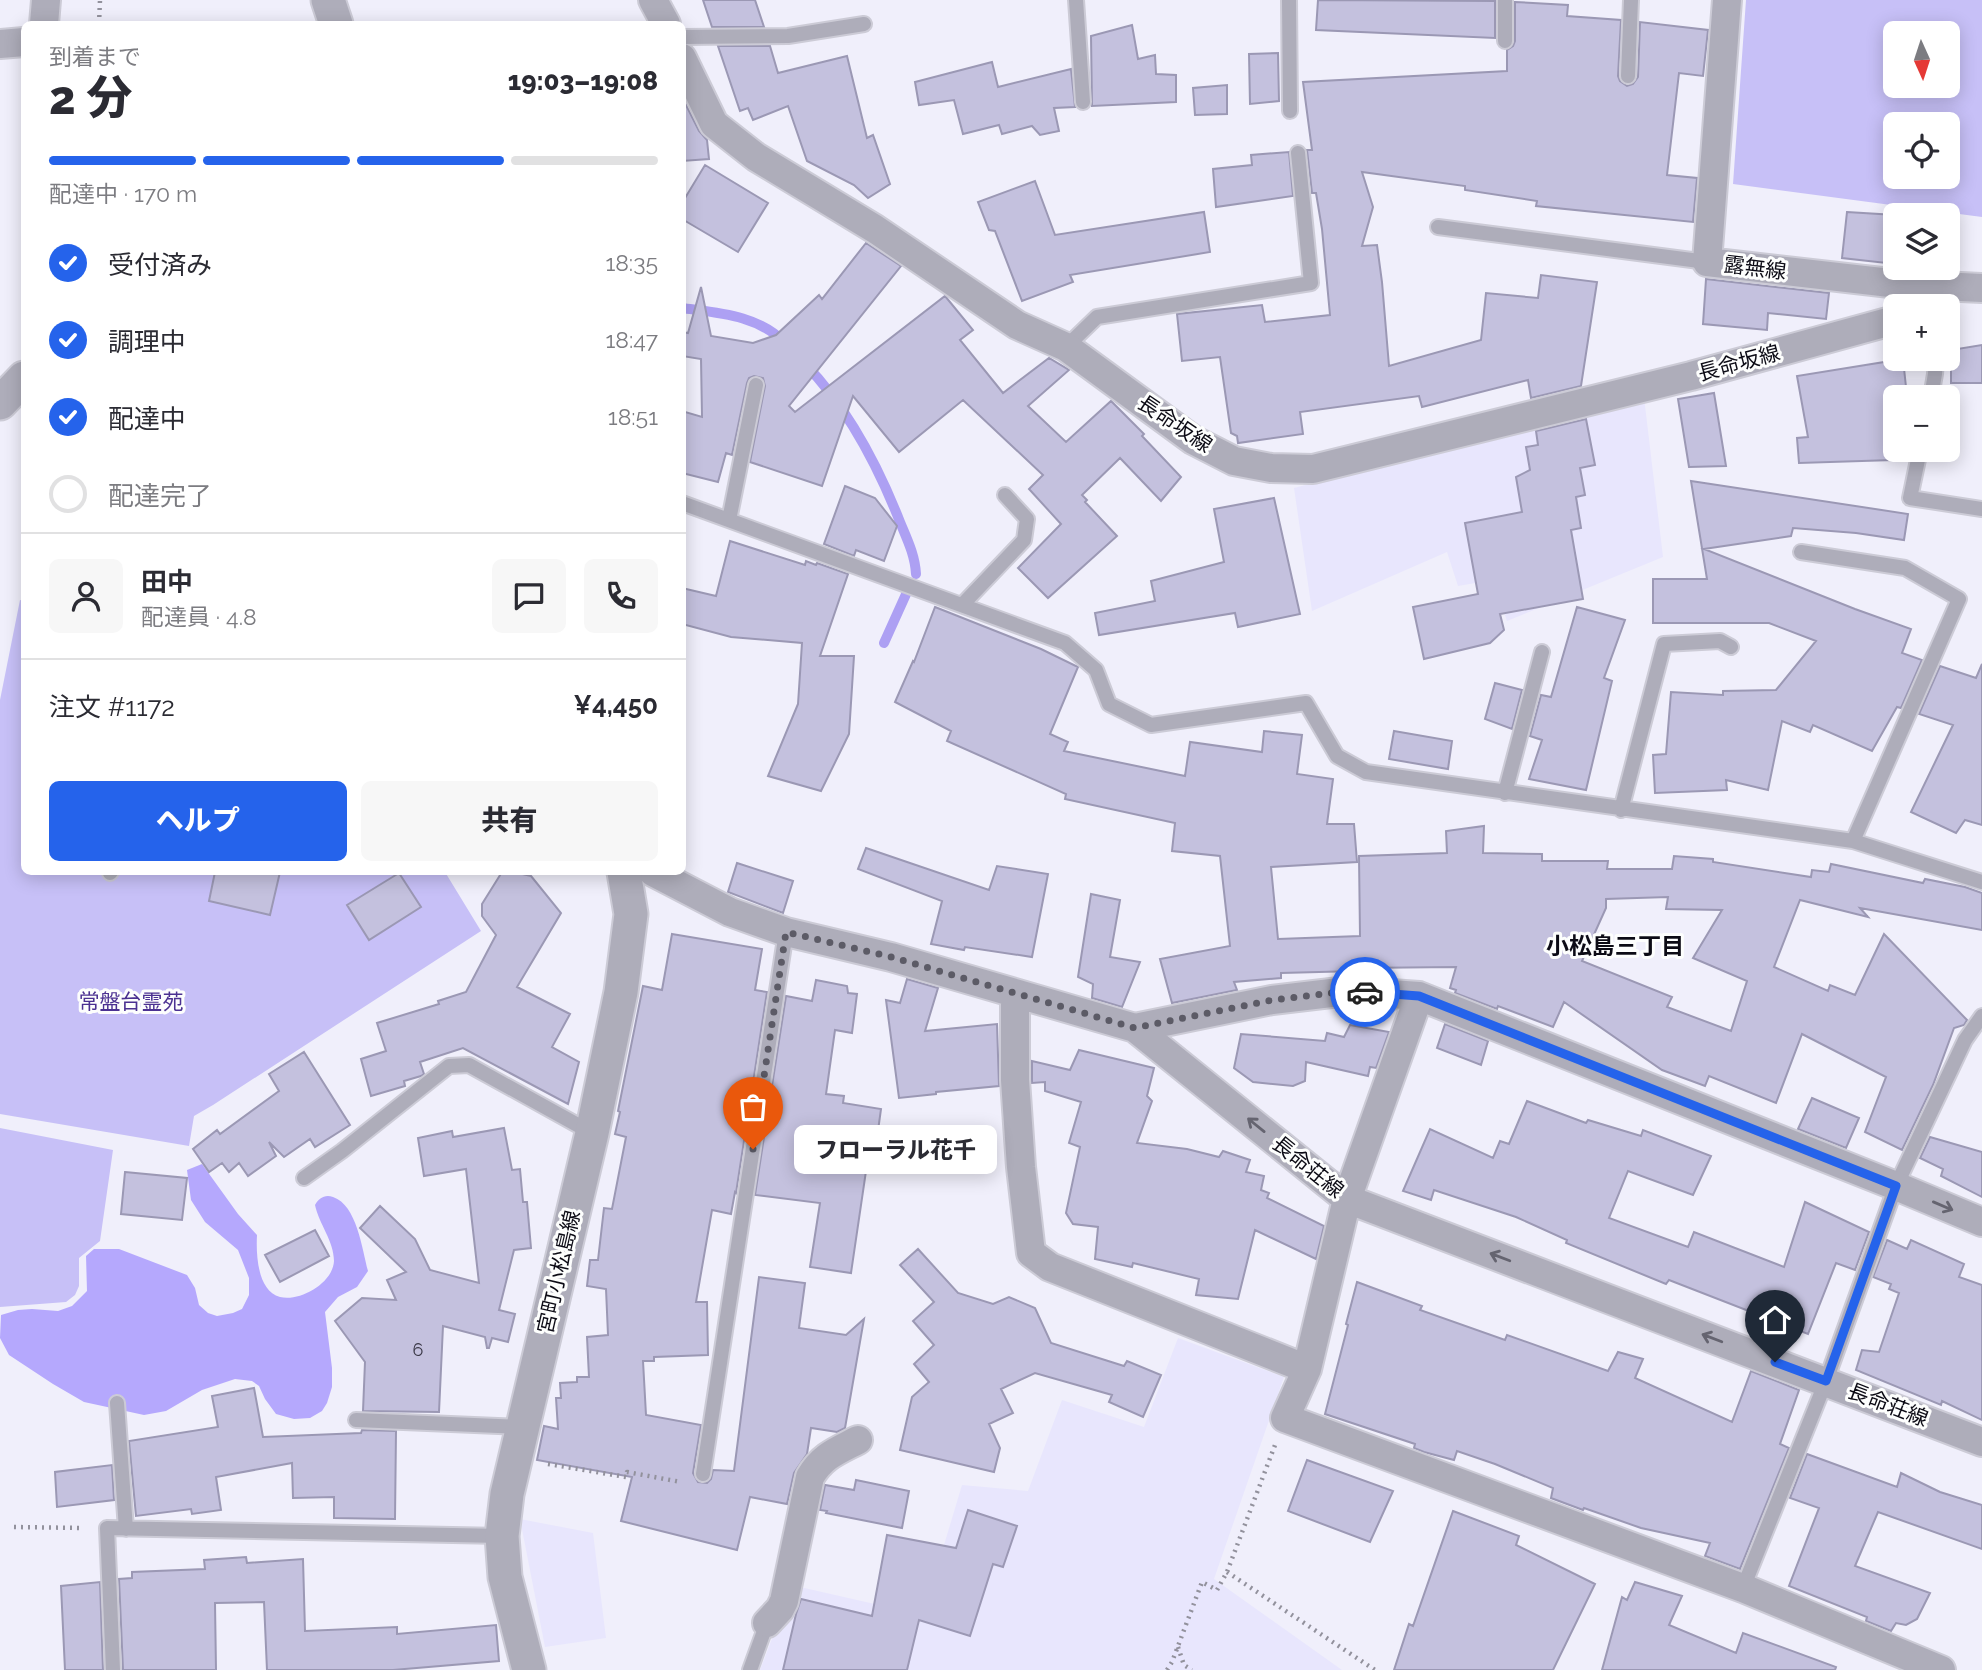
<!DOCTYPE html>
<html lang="ja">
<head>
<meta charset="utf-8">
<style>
  body { margin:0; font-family:Raleway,"Noto Sans JP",sans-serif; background:#f7f7f7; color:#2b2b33; height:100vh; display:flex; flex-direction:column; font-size:26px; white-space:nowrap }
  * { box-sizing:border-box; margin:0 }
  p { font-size:23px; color:#7c7c81 }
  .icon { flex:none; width:38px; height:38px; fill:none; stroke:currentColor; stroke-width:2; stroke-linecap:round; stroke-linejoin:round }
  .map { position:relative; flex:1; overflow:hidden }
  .panel { position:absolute; left:21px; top:21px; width:665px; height:854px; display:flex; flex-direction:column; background:#fff; border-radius:10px; box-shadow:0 4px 18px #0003 }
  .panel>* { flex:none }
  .needle { width:46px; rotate:177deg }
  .controls { position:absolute; left:1883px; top:21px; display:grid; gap:14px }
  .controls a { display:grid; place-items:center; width:77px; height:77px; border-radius:10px; background:#fff; box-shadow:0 4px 18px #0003; font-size:35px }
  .pin { position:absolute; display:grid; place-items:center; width:60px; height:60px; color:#fff; margin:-72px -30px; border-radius:50% 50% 50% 0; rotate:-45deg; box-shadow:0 0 7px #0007 }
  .pin .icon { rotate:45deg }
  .courier { position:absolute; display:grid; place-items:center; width:70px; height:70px; margin:-35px; border:5px solid #2563eb; border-radius:50%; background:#fff; color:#222; box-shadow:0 2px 9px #0007 }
  .bubble { position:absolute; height:49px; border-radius:10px; background:#fff; box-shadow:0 4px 18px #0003; font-size:23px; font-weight:800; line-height:49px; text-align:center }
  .overview em { font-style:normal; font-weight:800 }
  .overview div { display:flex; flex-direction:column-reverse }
  .overview { display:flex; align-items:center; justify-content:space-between; height:119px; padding:0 28px }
  h1 { font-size:46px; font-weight:800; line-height:52px }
  .bar { display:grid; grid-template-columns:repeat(4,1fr); gap:10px 7px; align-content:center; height:84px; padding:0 28px }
  .bar i { height:9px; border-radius:5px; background:#e1e1e2 }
  .bar .on { background:#2563eb }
  .bar p { grid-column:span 4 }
  .line { display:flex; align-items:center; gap:18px; padding:0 28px; border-top:2px solid #e1e1e2 }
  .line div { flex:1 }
  .round { display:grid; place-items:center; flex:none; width:74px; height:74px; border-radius:10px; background:#f7f7f7 }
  ol { padding:0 28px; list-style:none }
  li { display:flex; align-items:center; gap:21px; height:77px }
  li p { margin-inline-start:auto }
  li .icon { padding:7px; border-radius:50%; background:#2563eb; color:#fff; stroke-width:4 }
  li:last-child { color:#7c7c81 }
  li i { width:38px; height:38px; border:4px solid #e1e1e2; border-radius:50% }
  .primary-button { display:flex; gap:14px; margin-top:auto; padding:14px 28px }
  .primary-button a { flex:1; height:80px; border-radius:10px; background:#2563eb; color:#fff; font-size:28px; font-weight:800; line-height:80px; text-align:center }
  .primary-button a+a { background:#f7f7f7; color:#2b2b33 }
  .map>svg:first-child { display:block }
</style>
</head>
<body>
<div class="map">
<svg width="1982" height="1670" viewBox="0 0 1982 1670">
  <rect width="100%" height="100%" fill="#f0effb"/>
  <path fill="#e8e6fd" d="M1644 397 1663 557 1507 621 1493 580 1458 586 1447 552 1312 611 1294 488Z
    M1178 1338 1284 1377 1214 1579 1342 1670H760L778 1623 800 1587 923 1615 962 1485 1028 1491 1062 1400 1144 1427Z
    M520 1519 593 1533 606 1638 545 1647Z"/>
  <path fill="#c7c0f7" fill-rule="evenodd" d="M1746 0H1982V217L1733 184ZM1895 33H1948V86H1895ZM1895 124H1948V177H1895Z
    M20 600 24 601V872H445L481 931 213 1105 194 1116 189 1146 0 1114V700Z
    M0 1128 113 1150 100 1241 79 1258V1286L75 1295 66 1302 0 1307Z"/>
  <path fill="#b5a8fd" d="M202 1164 238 1214 257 1235C256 1253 257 1291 280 1297 300 1302 333 1283 334 1261 334 1241 319 1224 315 1205 319 1198 325 1194 333 1197 357 1205 362 1249 368 1271L357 1287 338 1297 325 1312 332 1368V1387L327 1403 322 1411 310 1418 294 1419 276 1414 265 1399 259 1386 252 1381 235 1379 202 1390 166 1411 144 1415 84 1402 53 1384 9 1355 0 1338 1 1315 18 1310 32 1309 58 1311 72 1306 87 1291 86 1256 94 1249H119L187 1275 195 1288 199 1305 208 1313 217 1316 233 1313 242 1309 249 1295V1278L238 1250 205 1222 191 1200 187 1170Z"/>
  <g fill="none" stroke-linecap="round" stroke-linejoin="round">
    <path stroke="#ada0f3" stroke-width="10" d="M682 308C719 313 758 315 785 343
      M805 364C848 408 878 466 900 522 907 539 915 555 916 574
      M884 643 907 592"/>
  </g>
  <path fill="#c4c1de" stroke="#9b98b4" stroke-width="2" fill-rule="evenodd" d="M703 0H755L764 27H712Z
    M1318 0 1495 1V38L1316 30Z
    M1515 2 1568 5 1567 16 1621 20 1618 76 1620 81 1627 86 1633 84 1638 77 1640 22 1708 30 1703 76 1679 73 1667 175 1697 178 1693 222 1536 206 1537 201 1465 190V186L1362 172 1373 207 1362 246 1377 245 1382 282 1389 366 1481 340 1486 293 1538 298 1541 275 1597 282 1581 386 1531 398 1528 380 1422 407 1419 396 1300 412 1303 434 1238 443 1237 436 1231 433 1220 357 1182 361 1177 314 1262 305 1265 322 1330 315 1322 229 1316 193H1312L1307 150H1312L1303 82 1507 71V50L1513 46 1515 41Z
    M1132 25 1138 59 1155 55 1156 74 1176 75V102L1092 106 1091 36Z
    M718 46H770L778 73 847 56 867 138 873 135 890 184 868 198 854 185 807 161 788 106 753 120 748 108 740 111Z
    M1278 53 1279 101 1250 104 1249 54Z
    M992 62 998 87 1071 69 1075 107 1054 108 1059 131 1040 135 1032 126 1002 134 999 125 963 134 954 100 919 105 915 82Z
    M1227 85V114L1195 115 1193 88Z
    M682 97 699 131 707 140 709 159 682 161Z
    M1289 152 1293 196 1216 207 1213 169 1252 165 1251 155Z
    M705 165 768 203 738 252 682 219V203Z
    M1035 181 1055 235 1204 212 1210 252 1070 275 1073 282 1022 301 995 231 989 230 978 202Z
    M1847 212 1895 215V264L1842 258Z
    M866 243 901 266 789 406 795 412 945 296 973 330 960 340 1003 393 1049 358 1069 370 1028 406 1066 442 1111 401 1144 434 1142 436 1181 477 1161 501 1120 458 1082 495 1087 500 1085 502 1117 536 1048 598 1018 568 1061 524 1029 489 1043 475 963 400 899 452 853 396 822 486 750 462 765 386 763 378 754 376 749 378 747 383 732 455 726 453 718 482 682 473V411L702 417 701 359 682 356V332L688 333 701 287 711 336 753 343 776 335 819 295 822 299Z
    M1706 279 1829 293 1826 319 1768 313 1767 330 1703 324Z
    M1982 345V383H1951V350Z
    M1903 359 1906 387 1892 389 1893 460 1799 463 1797 438 1808 437 1797 376Z
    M1714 393 1726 466 1689 467 1678 399Z
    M1586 419 1595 465 1580 468 1585 495 1576 497 1581 528 1571 530 1583 599 1500 614 1504 630 1490 643 1424 659 1413 607 1478 594 1465 523 1522 512 1516 477 1530 470 1526 447 1538 445 1536 431Z
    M1691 481 1908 514 1904 540 1856 533 1793 528 1791 536 1704 549 1855 609 1911 629 1902 653 1922 660 1901 708 1897 707 1872 751 1813 725 1810 732 1782 721 1768 790 1726 780 1727 790 1655 793 1653 755 1666 754 1671 692 1723 695V691L1776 690 1816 641 1769 623H1653V579H1707Z
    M845 486 875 498 897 526 884 561 856 550 854 556 824 544Z
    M1274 498 1300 614 1238 627 1235 613 1099 635 1095 613 1155 601 1151 581 1224 562 1214 509Z
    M730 541 805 565 806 561 816 565 817 563 848 574 820 656H854L849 734 821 791 768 776 798 704 802 643 731 637 682 624V588L716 596Z
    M935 607 1041 649 1078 667 1050 734 1068 742 1064 751 1185 776 1190 742 1262 752 1264 731 1302 735 1297 774 1333 779 1327 824H1354L1357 862 1271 867 1278 939 1360 936 1359 856 1447 853 1446 831 1484 826 1483 853 1542 854V861H1608L1607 869H1672L1674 856 1713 859V862L1811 877 1812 870 1829 872 1831 864 1923 883 1925 879 1965 887 1982 893V930L1860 908 1868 917 1800 900 1774 967 1828 991 1830 985 1855 995 1884 934 1967 1020 1964 1025 1954 1028 1933 1085 1902 1150 1865 1132 1886 1077 1802 1034 1776 1103 1709 1076 1705 1086 1662 1070 1564 1002 1553 1027 1498 1006 1497 1009 1455 993 1456 990 1450 988 1456 967 1357 968V971L1281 973V978L1234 982 1237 990 1172 1003 1160 959 1230 946 1220 856 1172 851 1175 823 1065 799 1066 794 947 741 951 731 895 702 913 661 914 662ZM1668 897 1666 909 1722 910 1693 958 1747 981 1731 1031 1667 1007 1672 997 1582 961 1606 908V899Z
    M1577 607 1625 620 1604 678 1612 681 1586 790 1529 779 1542 740 1530 736 1541 695 1551 697Z
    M1982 664V825L1965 820 1956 833 1911 812 1953 725 1919 714 1940 666 1976 678Z
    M1495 683 1522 690 1512 729 1485 719Z
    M1394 731 1452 741 1448 769 1389 759Z
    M866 848 989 890 997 866 1048 874 1032 957 965 947 964 950 931 944 942 901 858 869Z
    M737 863 793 881 783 913 728 892Z
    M215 872H280L270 915 209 901Z
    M502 872H514L531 876 561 913 517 987 570 1014 552 1047 579 1062 568 1104 463 1048 420 1062 424 1074 421 1076 404 1081 405 1086 371 1096 361 1059 386 1051 377 1023 439 1004 438 1001 466 992 496 935 482 916V904Z
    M399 873 421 907 369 940 347 905Z
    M1091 894 1120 900 1110 957 1140 962 1122 1007 1092 998 1093 984 1078 977Z
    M672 934 762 949 755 990 767 992 736 1193 735 1192 731 1214 712 1210 696 1302H707L708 1355 654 1357V1361H643L646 1415 701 1425 693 1473 698 1482 707 1483 711 1479 713 1470 734 1471 759 1277 805 1283 799 1328 846 1335 864 1319 845 1428 837 1432 811 1428 807 1454 794 1473 787 1504 750 1497 737 1550 621 1521 632 1477 537 1460 544 1426 558 1429 556 1398H561L560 1383 577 1382V1377H589L587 1337 608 1335 606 1289 587 1286 590 1260H598L604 1208 612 1209 626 1137 615 1134 620 1112 618 1111 643 986 662 990Z
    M907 979 938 988 925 1031 997 1024 999 1086 936 1092V1094L899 1098 886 1000 900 1003Z
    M816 980 847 986 848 993 857 994 852 1033 835 1030 826 1094 844 1096 843 1103 881 1109 877 1138 871 1137 851 1273 810 1267 820 1203 755 1195 786 996 812 1001Z
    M1445 1024 1488 1041 1481 1065 1437 1048Z
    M1350 1025 1389 1032 1376 1068 1370 1067 1368 1076 1306 1062 1305 1081 1293 1086 1253 1082 1234 1068 1241 1034 1325 1041 1327 1033 1344 1037Z
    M1079 1050 1154 1068 1147 1096 1152 1101 1137 1143 1187 1149 1219 1157 1223 1151 1250 1160 1246 1172 1264 1176 1261 1190 1269 1193 1267 1198 1324 1226 1316 1259 1255 1230 1238 1299 1196 1295 1199 1279 1133 1263 1132 1267 1095 1259 1098 1227 1073 1224 1066 1213 1080 1147 1069 1143 1081 1102 1045 1091V1082L1032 1083V1061L1070 1070Z
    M304 1052 350 1125 315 1147 310 1139 284 1157 269 1142 276 1156 248 1176 239 1163 229 1172 222 1163 209 1172 193 1149 217 1130 220 1134 279 1091 269 1074Z
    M1812 1098 1859 1118 1846 1148 1798 1129Z
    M1527 1101 1586 1123 1588 1120 1641 1136 1643 1130 1711 1156 1693 1195 1628 1171 1609 1218 1688 1247 1694 1232 1784 1267 1805 1202 1869 1232 1855 1270 1836 1263 1808 1334 1669 1280 1666 1284 1566 1243 1567 1240 1516 1217 1434 1190 1431 1200 1403 1191 1430 1129 1493 1158 1500 1141 1509 1144Z
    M504 1128 512 1170 520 1169 523 1202H527L531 1248 514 1250 499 1310 515 1314 508 1342 492 1338 489 1348H487L485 1337 443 1326 439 1412 363 1411 365 1362 335 1321 362 1298 396 1300 387 1280 406 1272 360 1228 380 1206 415 1239 430 1270 479 1283 466 1169 424 1176 418 1138 452 1131 453 1137Z
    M1930 1137 1982 1152V1197L1941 1176 1943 1169 1920 1158Z
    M125 1172 187 1178 182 1220 121 1214Z
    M315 1230 329 1256 280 1282 265 1255Z
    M1887 1240 1907 1249 1911 1240 1964 1264 1959 1277 1982 1285V1420L1942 1401 1941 1405 1856 1370 1862 1350 1879 1352 1899 1293 1889 1289 1891 1284 1873 1277Z
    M918 1249 958 1293 993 1304 1009 1297 1035 1308 1051 1343 1124 1366 1127 1361 1161 1375 1143 1417 1109 1402 1112 1395 1035 1373 1001 1389 1013 1413 989 1424 1000 1448 994 1472 900 1450 912 1397 929 1382 914 1364 934 1345 913 1321 934 1302 900 1265Z
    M1357 1282 1422 1306 1420 1310 1505 1340 1507 1335 1608 1371 1618 1352 1643 1359 1635 1378 1732 1422 1751 1371 1799 1390 1780 1444 1789 1448 1740 1569 1705 1556 1710 1543 1641 1528 1584 1508 1583 1510 1551 1498 1553 1488 1495 1464 1457 1451 1454 1460 1424 1452 1414 1448 1415 1444 1325 1414 1348 1325 1346 1324Z
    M254 1388 263 1437 361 1433 362 1430 396 1431 395 1519 334 1518V1497L293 1498 292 1463 216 1477 221 1510 192 1514 191 1509 136 1516 129 1441 218 1427 212 1396Z
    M1807 1454 1897 1487 1901 1473 1940 1492 1982 1505V1549L1878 1512 1855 1566 1930 1593 1917 1619 1906 1625 1896 1623 1891 1631 1866 1621 1867 1617 1789 1586 1819 1508 1790 1498Z
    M1307 1460 1393 1491 1370 1542 1288 1511Z
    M112 1465 114 1500 57 1507 55 1472Z
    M856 1480 909 1491 902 1528 826 1513 827 1511 820 1510 825 1485 854 1490Z
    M968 1510 1017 1526 1003 1567 993 1564 970 1636 919 1620 907 1670H783L796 1614 801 1599 872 1616 887 1535 956 1548Z
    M1453 1511 1519 1536 1516 1545 1595 1584 1553 1670H1394L1409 1624 1413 1626Z
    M246 1557 247 1563 303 1559 305 1631 397 1627V1634L496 1625 499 1661 393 1670H267L264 1602 215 1603 216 1670H123L119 1579 132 1578V1572L205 1569 204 1560Z
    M100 1582 103 1670H65L61 1586Z
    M1635 1582 1682 1596 1669 1625 1736 1653 1743 1633 1836 1667 1835 1670H1602L1622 1597 1627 1600Z"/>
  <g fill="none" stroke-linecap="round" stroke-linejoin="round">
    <defs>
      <path id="service" d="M1076 0 1083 102
        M1289 0 1290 111
        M682 37 788 36 864 24
        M1505 41V0
        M1628 76 1631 0
        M1438 227 1707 262
        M1066 347 1097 317 1311 283 1298 153
        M1931 397 1935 374 1936 359
        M1920 450 1910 498 1982 509
        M682 503 1065 643 1096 670 1109 704 1151 725 1306 703 1337 756 1366 772 1853 841 1982 882
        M729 520 756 385
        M1801 552 1905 568 1959 599 1853 841
        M963 604 1024 540 1027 519 1005 495
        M1505 793 1542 652
        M1621 810 1664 644 1720 641 1731 647
        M110 873 111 872
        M304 1178 342 1151 449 1066 469 1065 592 1133
        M117 1403 126 1529
        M356 1420 523 1427
        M703 1474 786 932
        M1743 1588 1826 1381 1896 1186 1965 1040 1982 1016
        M113 1670 107 1528 502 1536
        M750 1670 767 1623"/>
      <path id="minor" d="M653 0 666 24
        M1727 0 1707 262 1899 284 1982 288
        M44 24 46 0
        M0 44 24 42
        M682 58 714 124 756 157 875 229 1017 325 1066 347 1193 440 1234 461 1271 468 1313 469 1691 376 1895 320
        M653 872 730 912 786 932 891 957 1135 1028 1347 1199 1982 1442
        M1015 994V1080L1021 1167 1031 1253 1050 1267 1307 1369
        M1419 996 1347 1199 1307 1369 1285 1418 1743 1588 1941 1670
        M1135 1028 1272 1000 1348 991 1419 996 1896 1186 1982 1222
        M767 1623 780 1609 784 1601 810 1477C822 1456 837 1451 858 1440"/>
      <path id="tertiary" d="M328 0 336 24
        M0 403 24 378
        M529 1670 505 1577 502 1536 507 1494 592 1133 621 992 631 914 624 872"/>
    </defs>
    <use href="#service" stroke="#cccbd6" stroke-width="18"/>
    <use href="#minor" stroke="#cccbd6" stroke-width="32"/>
    <use href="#tertiary" stroke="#cccbd6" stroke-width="37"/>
    <path stroke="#92919c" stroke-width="4.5" stroke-dasharray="2 5" stroke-linecap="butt" d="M99 24 100 0
      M548 1464 626 1477 627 1472 681 1482
      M14 1527 83 1528
      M1227 1572 1375 1670
      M1178 1647 1184 1665 1192 1670
      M1167 1670 1172 1662 1202 1582 1217 1590 1227 1572 1275 1445"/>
    <use href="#service" stroke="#aeadba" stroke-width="14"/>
    <use href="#minor" stroke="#aeadba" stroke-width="28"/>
    <use href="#tertiary" stroke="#aeadba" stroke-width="33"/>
  </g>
  <defs><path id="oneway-shaft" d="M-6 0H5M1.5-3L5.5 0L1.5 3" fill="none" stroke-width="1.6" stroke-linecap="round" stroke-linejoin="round" transform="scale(1.75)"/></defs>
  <g stroke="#656470">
    <use href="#oneway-shaft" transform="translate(1256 1125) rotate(-141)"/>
    <use href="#oneway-shaft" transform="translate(1943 1206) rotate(23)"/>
    <use href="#oneway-shaft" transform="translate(1500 1257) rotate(-159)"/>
    <use href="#oneway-shaft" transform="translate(1712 1338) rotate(-159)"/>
  </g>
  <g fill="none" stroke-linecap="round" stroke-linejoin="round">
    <path stroke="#5c5b66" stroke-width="7" stroke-dasharray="0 12.6" d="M753 1149 786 932 891 957 1135 1028 1272 1000 1348 991 1365 992"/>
    <path stroke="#2563eb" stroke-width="9" d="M1365 992 1419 996 1896 1186 1826 1381 1775 1362"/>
  </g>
  <g text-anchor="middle" stroke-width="6" stroke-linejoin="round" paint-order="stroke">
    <g font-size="18" fill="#3a3847">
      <text x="418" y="1356">6</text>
    </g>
    <g font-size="21" fill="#0c0b15" stroke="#fdfefd">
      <text transform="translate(1755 268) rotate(7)" y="7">露無線</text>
      <text transform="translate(1739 363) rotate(-15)" y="7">長命坂線</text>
      <text transform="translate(1175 424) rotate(34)" y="7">長命坂線</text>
      <text transform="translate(1308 1167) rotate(39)" y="7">長命荘線</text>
      <text transform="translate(559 1272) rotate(-77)" y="7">宮町小松島線</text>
      <text transform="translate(1888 1405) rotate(21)" y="7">長命荘線</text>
    </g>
    <g font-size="21" fill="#4b3191" stroke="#fdfefd">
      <text x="131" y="1009">常盤台霊苑</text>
    </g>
    <g font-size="23" font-weight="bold" fill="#0c0b15" stroke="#fdfefd">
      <text x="1615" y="954">小松島三丁目</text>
    </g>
  </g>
</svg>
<div class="controls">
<a><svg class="needle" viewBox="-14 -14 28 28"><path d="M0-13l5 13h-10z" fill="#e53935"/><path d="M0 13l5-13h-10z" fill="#7c7c81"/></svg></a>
<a><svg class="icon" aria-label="locate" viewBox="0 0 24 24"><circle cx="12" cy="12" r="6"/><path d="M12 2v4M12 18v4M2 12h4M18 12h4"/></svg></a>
<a><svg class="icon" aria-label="layers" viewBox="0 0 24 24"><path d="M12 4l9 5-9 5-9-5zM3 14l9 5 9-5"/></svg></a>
<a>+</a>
<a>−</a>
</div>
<div class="pin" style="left:753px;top:1149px;background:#ea580c"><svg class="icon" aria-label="bag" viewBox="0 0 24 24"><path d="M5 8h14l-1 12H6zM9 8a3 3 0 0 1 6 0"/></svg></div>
<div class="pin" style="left:1775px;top:1362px;background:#1f2937"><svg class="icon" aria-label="home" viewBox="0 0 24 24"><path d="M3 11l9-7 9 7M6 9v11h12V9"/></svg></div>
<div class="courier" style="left:1365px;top:992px"><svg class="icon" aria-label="car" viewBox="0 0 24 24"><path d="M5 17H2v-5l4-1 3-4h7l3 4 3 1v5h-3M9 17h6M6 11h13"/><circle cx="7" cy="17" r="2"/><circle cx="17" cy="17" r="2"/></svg></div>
<div class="bubble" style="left:794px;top:1125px;width:203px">フローラル花千</div>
<section class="panel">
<div class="overview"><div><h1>2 分</h1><p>到着まで</p></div><em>19:03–19:08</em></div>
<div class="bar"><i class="on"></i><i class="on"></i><i class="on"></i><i></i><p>配達中 · 170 m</p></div>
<ol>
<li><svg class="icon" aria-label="check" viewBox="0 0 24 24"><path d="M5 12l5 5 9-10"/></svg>受付済み<p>18:35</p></li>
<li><svg class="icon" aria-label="check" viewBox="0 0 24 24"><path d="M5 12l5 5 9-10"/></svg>調理中<p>18:47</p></li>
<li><svg class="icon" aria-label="check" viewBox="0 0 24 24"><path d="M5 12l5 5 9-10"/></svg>配達中<p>18:51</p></li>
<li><i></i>配達完了</li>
</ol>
<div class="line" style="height:126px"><a class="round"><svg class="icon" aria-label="person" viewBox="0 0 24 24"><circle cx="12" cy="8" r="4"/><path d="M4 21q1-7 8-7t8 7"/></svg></a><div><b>田中</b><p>配達員 · 4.8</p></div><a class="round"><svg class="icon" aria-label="chat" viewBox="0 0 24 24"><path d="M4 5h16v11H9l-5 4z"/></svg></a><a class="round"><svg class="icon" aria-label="phone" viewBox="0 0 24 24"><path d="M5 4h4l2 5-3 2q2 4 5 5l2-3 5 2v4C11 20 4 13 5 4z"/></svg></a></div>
<div class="line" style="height:91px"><div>注文 #1172</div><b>¥4,450</b></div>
<div class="primary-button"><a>ヘルプ</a><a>共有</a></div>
</section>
</div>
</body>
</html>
